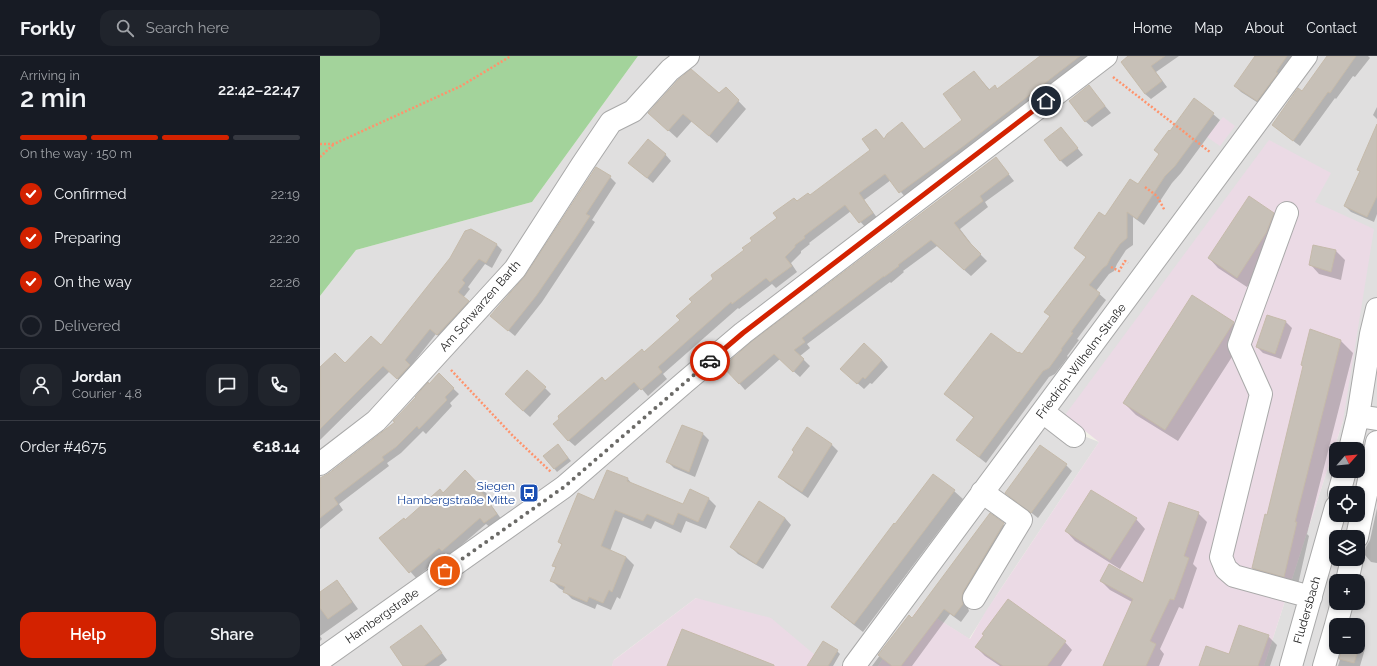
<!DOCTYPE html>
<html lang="en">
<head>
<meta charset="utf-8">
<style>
  body { margin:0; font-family:Raleway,sans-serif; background:#20242c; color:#f1f3f6; height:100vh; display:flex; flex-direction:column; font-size:15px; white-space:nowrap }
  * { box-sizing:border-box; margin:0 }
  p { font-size:13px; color:#9ea1a6 }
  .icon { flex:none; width:22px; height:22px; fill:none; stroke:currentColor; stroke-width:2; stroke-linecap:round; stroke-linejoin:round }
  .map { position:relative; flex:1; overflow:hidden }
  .drawer { display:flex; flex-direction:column; background:#171b24; width:320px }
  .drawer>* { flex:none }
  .needle { width:26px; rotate:63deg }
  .controls { position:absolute; left:1009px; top:386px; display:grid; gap:8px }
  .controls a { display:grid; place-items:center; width:36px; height:36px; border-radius:8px; background:#171b24; box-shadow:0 2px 6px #0003; font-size:20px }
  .pin { position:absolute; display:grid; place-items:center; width:34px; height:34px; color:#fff; margin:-17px; border:2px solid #fff; border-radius:50%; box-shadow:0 1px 4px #0007 }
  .courier { position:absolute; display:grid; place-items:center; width:40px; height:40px; margin:-20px; border:3px solid #d32200; border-radius:50%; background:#fff; color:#222; box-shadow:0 1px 5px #0007 }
  .summary em { font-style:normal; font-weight:600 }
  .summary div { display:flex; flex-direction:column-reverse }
  .summary { display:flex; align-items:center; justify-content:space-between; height:68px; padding:0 20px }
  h1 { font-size:26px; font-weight:600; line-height:30px }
  .bar { display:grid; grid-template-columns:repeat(4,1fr); gap:6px 4px; align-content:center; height:48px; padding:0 20px }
  .bar i { height:5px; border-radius:3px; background:#363941 }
  .bar .on { background:#d32200 }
  .bar p { grid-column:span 4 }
  .line { display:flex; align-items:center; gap:10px; padding:0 20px; border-top:1px solid #363941 }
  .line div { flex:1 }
  .round { display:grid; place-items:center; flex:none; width:42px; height:42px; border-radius:12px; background:#20242c }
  ol { padding:0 20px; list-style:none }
  li { display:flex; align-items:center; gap:12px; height:44px }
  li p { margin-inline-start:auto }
  li .icon { padding:4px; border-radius:50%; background:#d32200; color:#fff; stroke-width:4 }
  li:last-child { color:#9ea1a6 }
  li i { width:22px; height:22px; border:2px solid #363941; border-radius:50% }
  .button { display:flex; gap:8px; margin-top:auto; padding:8px 20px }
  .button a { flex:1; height:46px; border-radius:12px; background:#d32200; color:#fff; font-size:16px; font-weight:600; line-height:46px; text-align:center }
  .button a+a { background:#20242c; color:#f1f3f6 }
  header { display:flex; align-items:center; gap:24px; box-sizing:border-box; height:56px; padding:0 20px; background:#171b24; border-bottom:1px solid #363941 }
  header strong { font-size:19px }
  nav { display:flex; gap:22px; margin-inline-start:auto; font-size:14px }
  .search { width:280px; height:36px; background:#20242c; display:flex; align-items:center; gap:10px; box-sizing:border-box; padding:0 14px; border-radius:12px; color:#9ea1a6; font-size:15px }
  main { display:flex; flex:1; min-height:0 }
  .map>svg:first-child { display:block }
</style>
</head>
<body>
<header>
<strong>Forkly</strong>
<div class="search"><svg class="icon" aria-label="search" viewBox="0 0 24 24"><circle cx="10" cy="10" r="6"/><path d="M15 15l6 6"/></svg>Search here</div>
<nav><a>Home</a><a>Map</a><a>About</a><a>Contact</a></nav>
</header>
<main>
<section class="drawer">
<div class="summary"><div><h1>2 min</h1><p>Arriving in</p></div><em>22:42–22:47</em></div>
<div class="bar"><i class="on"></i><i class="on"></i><i class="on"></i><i></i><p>On the way · 150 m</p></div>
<ol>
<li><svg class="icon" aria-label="check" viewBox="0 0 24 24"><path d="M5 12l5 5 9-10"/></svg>Confirmed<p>22:19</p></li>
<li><svg class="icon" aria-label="check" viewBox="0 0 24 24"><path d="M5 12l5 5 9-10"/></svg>Preparing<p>22:20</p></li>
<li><svg class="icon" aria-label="check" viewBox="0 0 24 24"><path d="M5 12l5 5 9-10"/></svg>On the way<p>22:26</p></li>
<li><i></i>Delivered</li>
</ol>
<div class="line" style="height:72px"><a class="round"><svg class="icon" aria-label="person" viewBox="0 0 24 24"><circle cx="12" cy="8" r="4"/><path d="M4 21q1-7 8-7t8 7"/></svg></a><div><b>Jordan</b><p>Courier · 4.8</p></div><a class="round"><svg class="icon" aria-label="chat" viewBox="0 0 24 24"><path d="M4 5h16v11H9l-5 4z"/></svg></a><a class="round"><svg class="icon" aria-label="phone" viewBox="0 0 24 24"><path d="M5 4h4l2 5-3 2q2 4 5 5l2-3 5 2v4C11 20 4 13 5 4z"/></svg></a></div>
<div class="line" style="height:52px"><div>Order #4675</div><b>€18.14</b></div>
<div class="button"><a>Help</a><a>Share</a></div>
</section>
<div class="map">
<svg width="1057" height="610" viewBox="0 0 1057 610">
  <rect width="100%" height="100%" fill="#f2f0e8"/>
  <path fill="#e0dfdf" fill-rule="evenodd" d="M318 0H1057V610H944L1023 365 738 370 779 386 680 534 649 583 599 551 558 610H506L376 542 294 604 292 610H0V240L36 194 212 146ZM1016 393H1038V415H1016ZM1016 437H1038V459H1016ZM1016 481H1038V503H1016ZM1016 525H1038V547H1016ZM1016 569H1038V591H1016Z"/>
  <path fill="#ebdae5" d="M903 61 915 70 900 90 887 81Z
    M949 84 1011 117 995 146 1054 173 1023 365 944 610H558L599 551 650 583 666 555 779 386 745 359Z
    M376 542 451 562 508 610H292L293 605Z"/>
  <path fill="#a3d39b" d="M0 0H318L212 146 36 194 0 240Z"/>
  <path fill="#0003" d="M722 0H774L586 142 571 124 544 144 558 163 546 172 531 155 489 187 490 188 481 195V197L471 207 477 216 456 232 452 228 419 253 418 252 343 318 347 323 328 340 321 332 255 390 248 384 285 326 324 297 362 264 425 194 477 146 490 140 552 94 556 74 565 84 604 94 643 65 654 16 670 34 675 31 678 34Z
    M810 0H859L836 16 847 31 831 43 825 38Z
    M937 0H978L943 50 921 36 915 30Z
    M1014 0H1048L1050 2 1035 21 1033 20 1016 43 1015 42 980 90 960 75 953 69Z
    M769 31 791 57 772 71 765 65Z
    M406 32 426 53 397 87 372 65 357 82 338 65 399 39Z
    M1057 51V63L1053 59Z
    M893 58 900 64 861 117 852 127 824 169 813 161V189L806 194 797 208 794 215 789 218 776 235 786 244 757 283 759 284 747 300 748 301 735 318 729 321 666 407 637 384 654 362 625 338 698 299H702L731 261 726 256 767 202 755 192 818 129 840 99 835 94Z
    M1057 70V158L1054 166 1031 156 1025 150 1041 116 1039 114Z
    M741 72 763 99 747 111 741 105 726 84Z
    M345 98 351 105 333 127 316 113Z
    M676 102 694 125 665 146 668 151 640 173 656 194 667 205 651 220 617 190 583 215 584 216 571 227 570 226 487 288 490 292 480 300 490 310 480 321 460 303 425 334 405 311Z
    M290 121 296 127 272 164 275 166 222 246 195 280 171 260Z
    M953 157 963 167 956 187 927 231 898 212 889 202Z
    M176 188 182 194 172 212 165 208 148 231 150 233 143 242 154 252 124 285 116 278 90 311 95 316 84 329 70 315 0 384V334L25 308 61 290 131 203Z
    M1016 195 1025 204 1021 224 999 218 990 208Z
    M966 266 972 272 961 303 943 297 937 291Z
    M913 267 926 279 858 385 816 359 804 347Z
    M1020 284 1033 297 987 478 989 480 977 533 945 524 933 512 947 460 984 311 982 309Z
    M562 304 568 311 552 328 550 327 544 333 528 319Z
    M119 319 139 338 130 347 132 350 106 378 103 375 81 397 67 407 69 410 19 448 23 454 0 473V433L76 367Z
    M225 332 231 338 210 361 192 345Z
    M363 370 383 378 389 384 375 421 354 412 348 406Z
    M511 388 518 395 488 442 466 427 460 421Z
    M241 393 251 405 237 416 224 400Z
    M746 409 752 415 718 462 686 437Z
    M145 416 168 439 166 442 182 464 171 472 166 468 129 500 126 497 96 522 61 482 123 438Z
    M308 423 312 428 363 449 388 442 396 450 386 473 366 465 361 477 335 465 331 473 303 461 290 495 306 501 314 509 300 543 297 541 291 554 277 548 275 553 252 543 244 535 239 532 231 524 236 512 234 510 242 489 239 486 275 446Z
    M634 435 643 443 543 576 521 559 512 551 575 469Z
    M1057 452V507L1051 506 1044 498 1046 491 1050 484Z
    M878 457 887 466 873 508 877 512 863 553 859 551 840 593 844 598 839 610H784L812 546 790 534 781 525 823 528Z
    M670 458 690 474 647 549 649 555 641 566 630 558 592 610H552L589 560 593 563Z
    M465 462 471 469 443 513 418 498 411 491Z
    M816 463 825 473 800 513 755 485 746 475Z
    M16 526 23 532 38 553 0 580 2 583 0 585V537Z
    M101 570 107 576 127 604 119 610H84Z
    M948 580 957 589 950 610H880L910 600Z
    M744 585 752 594 741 610H680L665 600 656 591Z
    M1038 586 1045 593 1040 610H1018L1024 591H1038Z
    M517 595 520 598 513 610H488Z"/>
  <path fill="#c7c0b7" stroke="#c5baaa" d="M720 0H760L641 92 579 137 565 118 539 137 553 157 539 167 525 149 484 180 485 182 475 189V191L465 201 472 210 450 226 446 222 412 248 411 246 338 311 342 316 321 334 314 326 248 385 233 368 239 363 238 360 282 321 285 325 322 293 324 296 360 264 356 260 372 246 369 243 393 223 391 219 424 194 422 192 432 185 430 182 457 162 453 157 474 142 477 145 488 137 490 139 550 94 542 83 556 73 564 83 567 78 582 66 604 93 642 64 623 38 654 15 669 34 675 29 677 33Z
    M808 0H845L831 10 842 25 825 38 801 6Z
    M935 0H967L956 16 958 17 937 45 914 30Z
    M1007 0H1036L1010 37 1008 36 973 85 952 69 978 32 982 35Z
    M371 13 399 37 406 31 419 44 389 80 363 58 348 75 328 57 359 23Z
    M769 29 785 50 765 66 749 45Z
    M874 42 894 57 855 110 845 120 817 163 807 156V182L800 188 791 201 787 209 783 212 769 229 780 237 751 276 753 277 741 293 742 294 729 312 723 315 659 401 636 384 654 361 624 338 671 277 698 297 699 296 702 298 730 260 724 256 766 201 754 192 779 156 785 160 810 123 818 128 839 98 834 94 849 74 850 75Z
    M1057 68V140L1047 161 1024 150 1040 115 1037 114Z
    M741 71 758 92 740 105 724 84Z
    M328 83 346 98 327 122 308 107Z
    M676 101 689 118 660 140 663 145 634 167 650 187 661 198 644 214 611 184 578 209 579 210 564 221V220L482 282 485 286 474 294 484 303 473 316 454 298 419 328 403 311 431 286Z
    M276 111 291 120 266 158 270 160 257 180 216 240 188 275 170 260 205 220Z
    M929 140 954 157 946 177 917 222 888 202Z
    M151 173 177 188 166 207 159 203 142 224 145 227 138 236 149 245 117 279 110 273 85 304 90 309 77 323 63 310 0 373V311L15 297 25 307 51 280 61 289 130 202 145 175Z
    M993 189 1016 194 1011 216 989 209Z
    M872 239 914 266 845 374 803 347Z
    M947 259 966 265 955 298 936 291Z
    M990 273 1021 284 975 466H977L964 521 932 512 945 458 947 459 983 310 981 309Z
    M544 287 562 304 545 323 543 321 537 328 520 313Z
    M207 314 226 331 203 355 185 338Z
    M119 317 134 332 125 341 127 344 99 373 97 370 76 391 62 401 64 404 14 442 18 448 0 462V422L8 418 75 366 73 365 96 341H95L108 326 109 328Z
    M362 369 383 377 369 416 346 406Z
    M487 371 512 388 482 436 458 421 474 396 472 394Z
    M238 388 248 402 234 413 223 400Z
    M720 389 747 408 711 457 685 437Z
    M145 414 163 433 161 435 177 458 164 467 160 462 122 495 119 492 89 517 59 482 84 462 85 464 120 433 123 437Z
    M287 414 308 422 307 425 363 448 370 433 389 442 378 466 358 457 353 469 327 458 323 465 295 454 281 490 306 501 292 536 289 534 283 547 269 541 267 546 243 536 245 531 230 525 236 511 232 510 242 488 238 486 258 437 274 444Z
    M613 418 635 434 534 568 511 551 574 467 575 468Z
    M771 434 817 462 790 504 745 475Z
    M439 445 465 462 436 508 410 491Z
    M849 446 879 456 864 500 869 502 854 544 850 543 830 585 836 588 826 610H783L813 543 780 525 789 508 823 527Z
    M670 457 684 467 643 536 642 542 643 548 634 560 624 553 581 610H572L558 599 589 559 592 562Z
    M17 524 32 546 8 563 0 552V536Z
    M688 543 746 585 727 610H683L655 591 664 579 662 578Z
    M101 569 122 597 104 610H83L70 591Z
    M919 569 949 579 938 610H879L886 590 909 598Z
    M362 573 454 609V610H347Z
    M503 585 518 594 508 610H487Z
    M1023 591H1039L1034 607 1019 603Z"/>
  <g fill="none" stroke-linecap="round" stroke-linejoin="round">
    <defs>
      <path id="minor" d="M967 157 919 289 941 338 901 501 906 513 914 520 991 541
        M723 356 754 380
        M1038 360 1057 363
        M1030 393 1038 360 1051 278 1057 253
        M0 408 56 365 195 213 262 109 291 66 313 55 350 14 368 0
        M1019 437 1025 415
        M1037 481 1057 386
        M1027 525 1032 503
        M654 542 701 464 662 436
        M1016 569 1022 547
        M0 604 244 431 365 326 423 277 786 0
        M534 610 986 0
        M971 610 1016 451
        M1004 610 1016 569"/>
    </defs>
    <use href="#minor" stroke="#a9a9a9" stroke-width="24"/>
    <path stroke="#ff936c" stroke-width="2.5" stroke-dasharray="2 2" stroke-linecap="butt" d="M793 21 890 96
      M0 88H14L141 30 191 0
      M0 101 14 88
      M825 131 837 140 845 155
      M791 211 799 215 805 205 808 207
      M131 314 193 380 231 416"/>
    <use href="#minor" stroke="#fff" stroke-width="22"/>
  </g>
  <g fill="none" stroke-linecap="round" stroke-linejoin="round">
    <path stroke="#6b6a67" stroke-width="4" stroke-dasharray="0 7.2" d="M125 515 244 431 390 305"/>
    <path stroke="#d32200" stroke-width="5" d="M390 305 423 277 726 45"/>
  </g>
  <defs>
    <symbol id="bus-square" viewBox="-11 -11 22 22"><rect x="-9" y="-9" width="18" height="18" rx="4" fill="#1a4fb4" stroke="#fff"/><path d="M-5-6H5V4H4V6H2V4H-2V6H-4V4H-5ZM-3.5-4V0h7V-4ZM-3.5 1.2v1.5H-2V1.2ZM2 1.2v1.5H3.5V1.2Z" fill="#fff"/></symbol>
  </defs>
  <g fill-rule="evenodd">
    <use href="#bus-square" x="198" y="426" width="22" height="22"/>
  </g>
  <g text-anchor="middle" stroke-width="4" stroke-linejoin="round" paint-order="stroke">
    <g font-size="12" fill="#222" stroke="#fff">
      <text transform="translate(160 250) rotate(-49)" y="4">Am Schwarzen Barth</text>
      <text transform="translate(761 305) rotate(-53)" y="4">Friedrich-Wilhelm-Straße</text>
      <text transform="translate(987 554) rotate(-74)" y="4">Fludersbach</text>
      <text transform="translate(62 560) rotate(-35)" y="4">Hambergstraße</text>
    </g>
    <g font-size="12" fill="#164399" stroke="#fff" text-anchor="end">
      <text x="195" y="434">Siegen<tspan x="195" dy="14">Hambergstraße Mitte</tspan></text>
    </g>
  </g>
</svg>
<div class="controls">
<a><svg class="needle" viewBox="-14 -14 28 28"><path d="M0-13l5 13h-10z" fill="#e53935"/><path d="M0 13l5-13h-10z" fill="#9ea1a6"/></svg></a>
<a><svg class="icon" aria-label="locate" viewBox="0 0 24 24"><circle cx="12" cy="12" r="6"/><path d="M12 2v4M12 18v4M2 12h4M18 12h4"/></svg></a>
<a><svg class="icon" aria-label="layers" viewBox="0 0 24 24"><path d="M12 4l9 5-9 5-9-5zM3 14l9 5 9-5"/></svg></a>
<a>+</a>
<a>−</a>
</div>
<div class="pin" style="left:125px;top:515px;background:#ea580c"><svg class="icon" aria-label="bag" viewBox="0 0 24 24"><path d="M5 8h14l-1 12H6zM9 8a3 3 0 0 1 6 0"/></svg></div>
<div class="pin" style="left:726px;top:45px;background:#1f2937"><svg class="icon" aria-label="home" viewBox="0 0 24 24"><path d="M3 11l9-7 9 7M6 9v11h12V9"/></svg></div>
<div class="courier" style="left:390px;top:305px"><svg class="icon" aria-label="car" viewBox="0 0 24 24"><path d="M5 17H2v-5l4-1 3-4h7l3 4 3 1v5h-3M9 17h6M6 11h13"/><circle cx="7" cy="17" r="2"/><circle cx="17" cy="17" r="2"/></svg></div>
</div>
</main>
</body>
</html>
